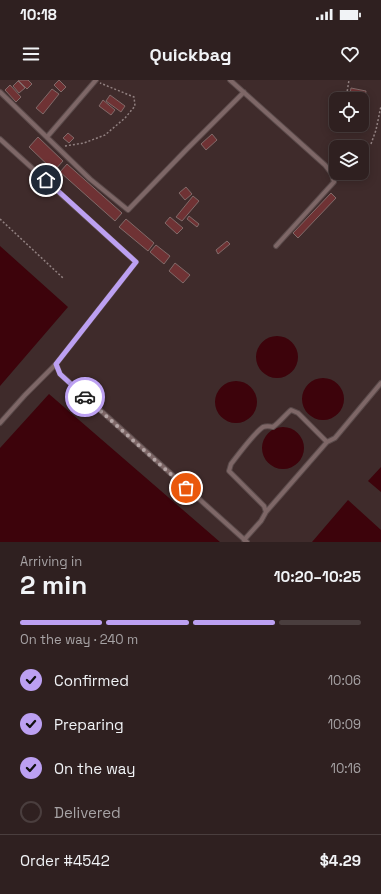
<!DOCTYPE html>
<html lang="en">
<head>
<meta charset="utf-8">
<style>
  body { margin:0; font-family:"Space Grotesk",sans-serif; background:#3b2d2d; color:#f1f3f6; height:100vh; display:flex; flex-direction:column; font-size:15px; white-space:nowrap }
  * { box-sizing:border-box; margin:0 }
  p { font-size:13px; color:#a7a3a5 }
  .icon { flex:none; width:22px; height:22px; fill:none; stroke:currentColor; stroke-width:2; stroke-linecap:round; stroke-linejoin:round }
  .map { position:relative; height:462px; overflow:hidden }
  .details { display:flex; flex-direction:column; background:#2f2020; flex:1 }
  .details>* { flex:none }
  .fabs { position:absolute; left:329px; top:12px; display:grid; gap:8px }
  .fabs a { display:grid; place-items:center; width:40px; height:40px; border-radius:8px; background:#2f2020; box-shadow:0 2px 10px #0003,0 0 0 1px #4a3e3e; font-size:20px }
  .pin { position:absolute; display:grid; place-items:center; width:34px; height:34px; color:#fff; margin:-17px; border:2px solid #fff; border-radius:50%; box-shadow:0 1px 4px #0007 }
  .courier { position:absolute; display:grid; place-items:center; width:40px; height:40px; margin:-20px; border:3px solid #bca0f2; border-radius:50%; background:#fff; color:#222; box-shadow:0 1px 5px #0007 }
  .summary em { font-style:normal; font-weight:600 }
  .summary div { display:flex; flex-direction:column-reverse }
  .summary { display:flex; align-items:center; justify-content:space-between; height:68px; padding:0 20px }
  h1 { font-size:26px; font-weight:600; line-height:30px }
  .bar { display:grid; grid-template-columns:repeat(4,1fr); gap:6px 4px; align-content:center; height:48px; padding:0 20px }
  .bar i { height:5px; border-radius:3px; background:#4a3e3e }
  .bar .selected { background:#bca0f2 }
  .bar p { grid-column:span 4 }
  .line { display:flex; align-items:center; gap:10px; padding:0 20px; border-top:1px solid #4a3e3e }
  .line div { flex:1 }
  ol { padding:0 20px; list-style:none }
  li { display:flex; align-items:center; gap:12px; height:44px }
  li p { margin-inline-start:auto }
  li .icon { padding:4px; border-radius:50%; background:#bca0f2; color:#111; stroke-width:4 }
  li:last-child { color:#a7a3a5 }
  li i { width:22px; height:22px; border:2px solid #4a3e3e; border-radius:50% }
  .status { display:flex; justify-content:space-between; align-items:center; height:28px; padding:0 20px; background:#2f2020; direction:ltr }
  .status svg { height:11px; fill:currentColor }
  header { display:flex; justify-content:space-between; align-items:center; height:52px; padding:0 20px; background:#2f2020; font-size:18px; font-weight:600 }
  .map>svg:first-child { display:block }
</style>
</head>
<body>
<div class="status"><b>10:18</b><svg viewBox="0 0 49 12"><path d="M0 12V9h3v3zM5 12V6h3v6zM10 12V3h3v9zM15 12V0h3v12zM26 1h20v11H26zM47 4h2v5h-2z"/></svg></div>
<header><svg class="icon" aria-label="menu" viewBox="0 0 24 24"><path d="M4 6h16M4 12h16M4 18h16"/></svg>Quickbag<svg class="icon" aria-label="heart" viewBox="0 0 24 24"><path d="M12 20l-8-8c-3-5 5-10 8-4 3-6 11-1 8 4z"/></svg></header>
<div class="map">
<svg width="381" height="462" viewBox="0 0 381 462">
  <rect width="100%" height="100%" fill="#3f2b2b"/>
  <path fill="#3d030b" d="M0 166 68 227 0 306Z
    M256 277a21 21 0 1 1 42 0a21 21 0 1 1-42 0Z
    M302 319a21 21 0 1 1 42 0a21 21 0 1 1-42 0Z
    M215 322a21 21 0 1 1 42 0a21 21 0 1 1-42 0Z
    M49 314 220 462H0V368Z
    M262 368a21 21 0 1 1 42 0a21 21 0 1 1-42 0Z
    M381 387V412L368 401Z
    M348 420 381 450V462H312Z"/>
  <path fill="#6f3234" stroke="#816a69" d="M18 0H28L32 4 27 9Z
    M59 0 66 7 61 12 54 5Z
    M18 1 25 8 19 13 13 6Z
    M10 5 21 17 16 22 5 10Z
    M351 8 366 11 364 25 362 24V19H349Z
    M52 9 59 14 43 34 36 28Z
    M110 15 125 26 121 32 106 21Z
    M103 20 115 30 111 35 99 26Z
    M68 53 74 58 69 63 63 58Z
    M212 54 217 60 206 70 201 64Z
    M38 57 63 81 54 91 29 67Z
    M67 84 122 133 115 141 60 92Z
    M186 107 192 114 185 120 179 113Z
    M331 113 336 118 298 158 293 153Z
    M193 116 199 121 182 141 176 137Z
    M189 136 199 144 197 147 187 139Z
    M170 137 183 148 177 154 165 143Z
    M126 139 154 163 148 171 119 147Z
    M227 161 230 164 218 174 216 170Z
    M156 165 170 176 164 184 150 172Z
    M175 183 190 195 183 203 169 191Z"/>
  <g fill="none" stroke-linecap="round" stroke-linejoin="round">
    <defs>
      <path id="lane" d="M230 0 325 85 332 94 334 102 276 166
        M0 12 90 99 128 130 186 70 244 12
        M47 57 96 0
        M0 59 136 182 56 284 25 315 0 343
        M56 284 60 294 247 462
        M266 432 264 426 229 391 231 384C238 375 254 353 263 347 266 346 269 346 273 347 280 342 285 335 291 330L298 333 327 362
        M244 460 261 441 266 432 327 362 335 358 381 303"/>
    </defs>
    <use href="#lane" stroke="#5a4a4a" stroke-width="6"/>
    <path stroke="#918080" stroke-width="1.5" stroke-dasharray="2 2" stroke-linecap="butt" d="M346 19 349 0
      M371 64 376 50 381 26
      M65 66 84 63 105 55 125 38 135 26 134 17 100 3
      M0 139 63 198"/>
    <use href="#lane" stroke="#7e6767" stroke-width="4"/>
  </g>
  <g fill="none" stroke-linecap="round" stroke-linejoin="round">
    <path stroke="#b3a3a3" stroke-width="4" stroke-dasharray="0 7.2" d="M85 317 186 408"/>
    <path stroke="#bca0f2" stroke-width="5" d="M46 100 136 182 56 284 60 294 85 317"/>
  </g>
</svg>
<div class="fabs">
<a><svg class="icon" aria-label="locate" viewBox="0 0 24 24"><circle cx="12" cy="12" r="6"/><path d="M12 2v4M12 18v4M2 12h4M18 12h4"/></svg></a>
<a><svg class="icon" aria-label="layers" viewBox="0 0 24 24"><path d="M12 4l9 5-9 5-9-5zM3 14l9 5 9-5"/></svg></a>
</div>
<div class="pin" style="left:186px;top:408px;background:#ea580c"><svg class="icon" aria-label="bag" viewBox="0 0 24 24"><path d="M5 8h14l-1 12H6zM9 8a3 3 0 0 1 6 0"/></svg></div>
<div class="pin" style="left:46px;top:100px;background:#1f2937"><svg class="icon" aria-label="home" viewBox="0 0 24 24"><path d="M3 11l9-7 9 7M6 9v11h12V9"/></svg></div>
<div class="courier" style="left:85px;top:317px"><svg class="icon" aria-label="car" viewBox="0 0 24 24"><path d="M5 17H2v-5l4-1 3-4h7l3 4 3 1v5h-3M9 17h6M6 11h13"/><circle cx="7" cy="17" r="2"/><circle cx="17" cy="17" r="2"/></svg></div>
</div>
<section class="details">
<div class="summary"><div><h1>2 min</h1><p>Arriving in</p></div><em>10:20–10:25</em></div>
<div class="bar"><i class="selected"></i><i class="selected"></i><i class="selected"></i><i></i><p>On the way · 240 m</p></div>
<ol>
<li><svg class="icon" aria-label="check" viewBox="0 0 24 24"><path d="M5 12l5 5 9-10"/></svg>Confirmed<p>10:06</p></li>
<li><svg class="icon" aria-label="check" viewBox="0 0 24 24"><path d="M5 12l5 5 9-10"/></svg>Preparing<p>10:09</p></li>
<li><svg class="icon" aria-label="check" viewBox="0 0 24 24"><path d="M5 12l5 5 9-10"/></svg>On the way<p>10:16</p></li>
<li><i></i>Delivered</li>
</ol>
<div class="line" style="height:52px"><div>Order #4542</div><b>$4.29</b></div>
</section>
</body>
</html>
